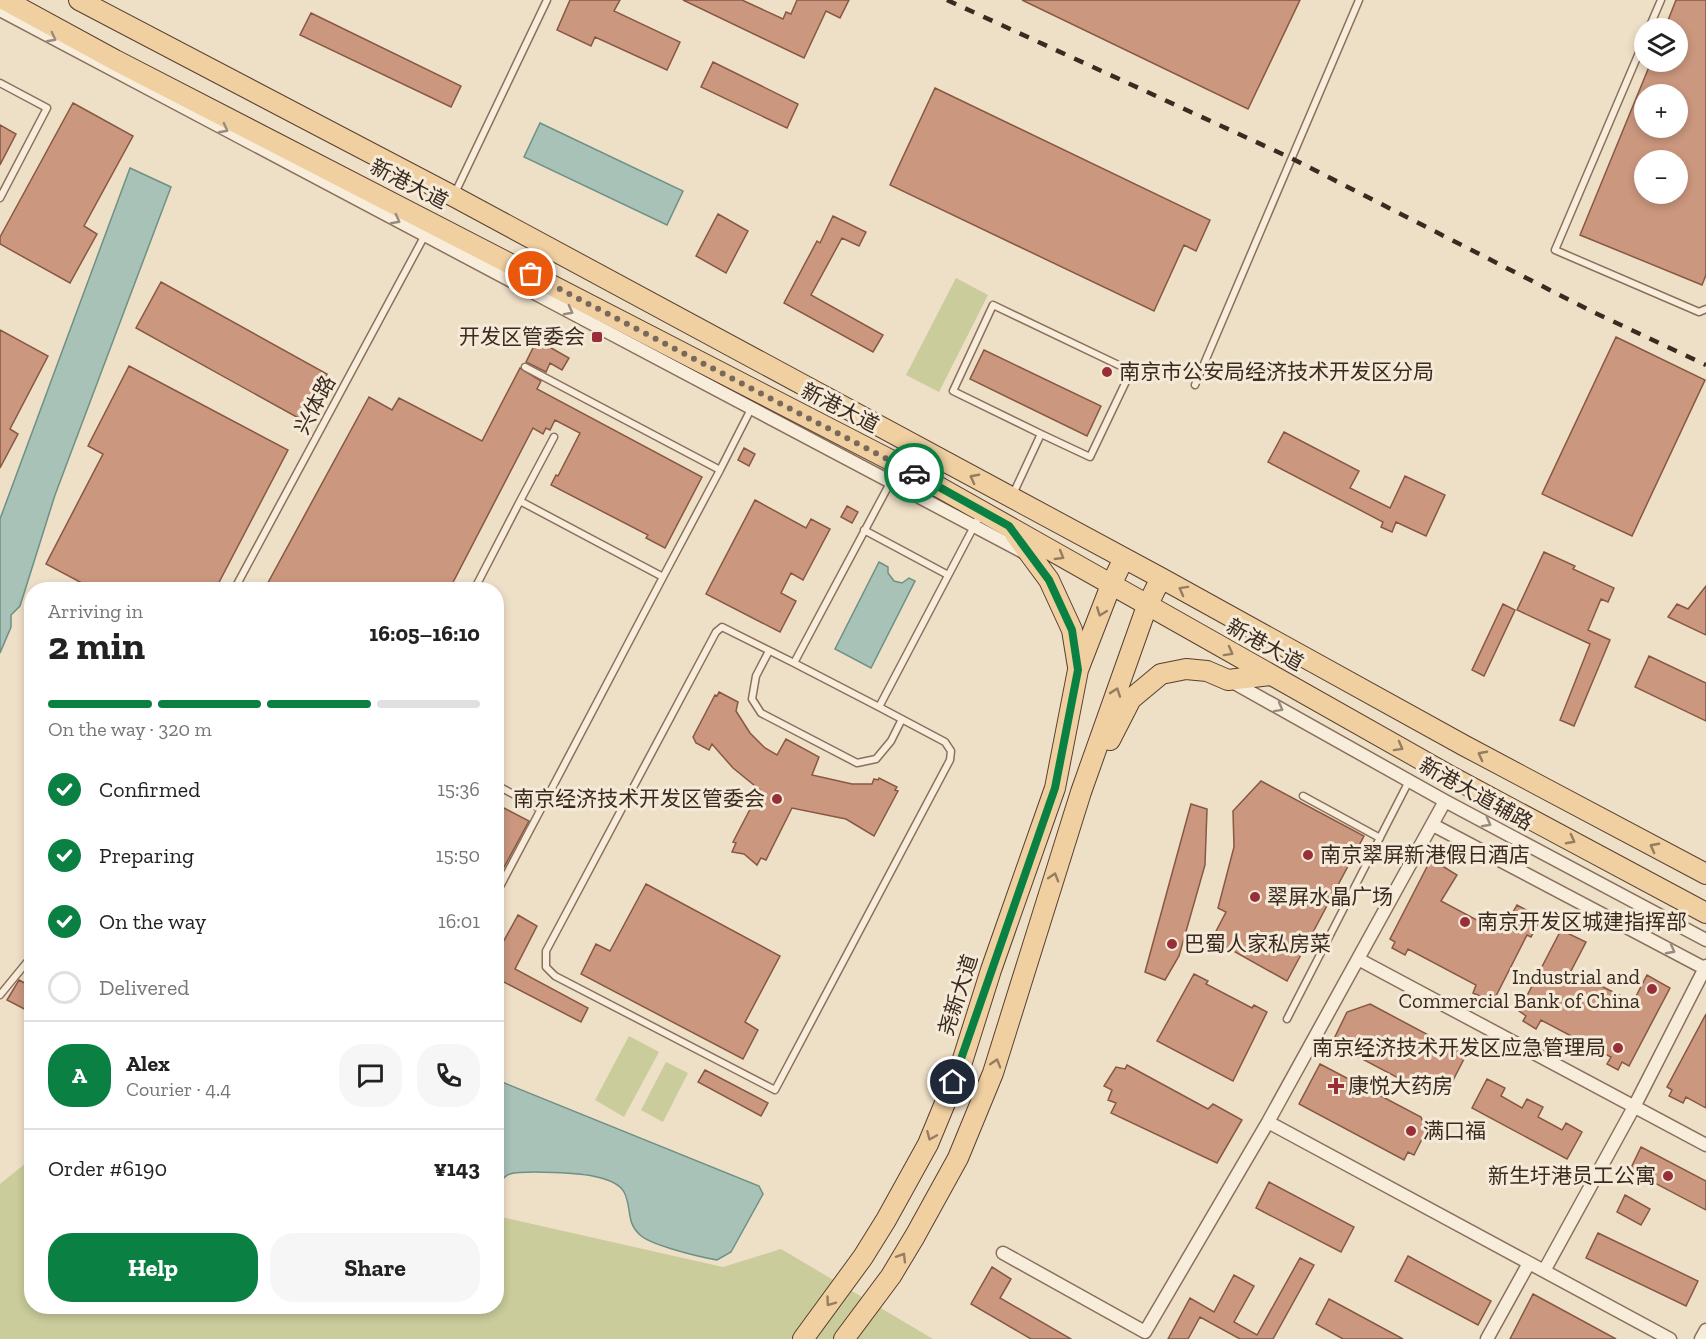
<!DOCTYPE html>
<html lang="en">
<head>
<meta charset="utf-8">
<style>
  body { margin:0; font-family:"Zilla Slab","Noto Sans SC",serif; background:#f6f6f6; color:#222; height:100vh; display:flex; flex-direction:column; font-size:22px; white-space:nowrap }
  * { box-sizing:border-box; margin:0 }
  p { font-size:20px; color:#767676 }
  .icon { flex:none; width:33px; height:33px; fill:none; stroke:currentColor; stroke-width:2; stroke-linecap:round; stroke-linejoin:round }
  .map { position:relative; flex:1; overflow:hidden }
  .sheet { position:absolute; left:24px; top:582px; width:480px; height:732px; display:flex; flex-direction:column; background:#fff; border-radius:24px; box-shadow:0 3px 9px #0003 }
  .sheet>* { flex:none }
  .fabs { position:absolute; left:1634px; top:18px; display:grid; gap:12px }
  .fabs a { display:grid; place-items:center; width:54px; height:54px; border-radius:50%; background:#fff; box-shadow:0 3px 9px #0003; font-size:30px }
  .pin { position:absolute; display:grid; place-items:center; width:51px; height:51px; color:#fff; margin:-26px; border:3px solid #fff; border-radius:50%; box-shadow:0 2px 6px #0007 }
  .courier { position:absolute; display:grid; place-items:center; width:60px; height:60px; margin:-30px; border:4px solid #0b8043; border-radius:50%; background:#fff; color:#222; box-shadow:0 2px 8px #0007 }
  .overview em { font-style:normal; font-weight:700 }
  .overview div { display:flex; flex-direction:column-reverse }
  .overview { display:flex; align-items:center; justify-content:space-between; height:102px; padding:0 24px }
  h1 { font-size:39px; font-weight:700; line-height:45px }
  .bar { display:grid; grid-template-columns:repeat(4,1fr); gap:9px 6px; align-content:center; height:72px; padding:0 24px }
  .bar i { height:8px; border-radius:4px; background:#e0e0e0 }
  .bar .on { background:#0b8043 }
  .bar p { grid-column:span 4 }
  .line { display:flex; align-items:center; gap:15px; padding:0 24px; border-top:2px solid #e0e0e0 }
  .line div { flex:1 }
  .round { display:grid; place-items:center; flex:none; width:63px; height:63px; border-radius:24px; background:#f6f6f6 }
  ol { padding:0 24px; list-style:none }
  li { display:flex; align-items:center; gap:18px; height:66px }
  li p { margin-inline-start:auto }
  li .icon { padding:6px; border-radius:50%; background:#0b8043; color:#fff; stroke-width:4 }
  li:last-child { color:#767676 }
  li i { width:33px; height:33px; border:3px solid #e0e0e0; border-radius:50% }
  .cta { display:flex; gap:12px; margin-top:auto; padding:12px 24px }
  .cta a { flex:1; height:69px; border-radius:24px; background:#0b8043; color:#fff; font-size:24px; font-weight:700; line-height:69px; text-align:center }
  .cta a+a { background:#f6f6f6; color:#222 }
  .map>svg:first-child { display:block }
</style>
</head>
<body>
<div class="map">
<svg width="1706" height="1339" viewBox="0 0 1706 1339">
  <rect width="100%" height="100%" fill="#eedfc7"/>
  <path fill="#cbcc9b" d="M956 278 988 295 939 392 906 375Z
    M629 1036 659 1052 624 1117 595 1100Z
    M666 1062 688 1073 663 1122 641 1110Z
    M31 1159 32 1306H496L497 1216 723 1267 781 1249 933 1339H0V1184Z"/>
  <path fill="#a8c2b8" stroke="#6f9085" stroke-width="1.5" d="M540 123 683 191 667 225 524 157Z
    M130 168 171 187 55 495 20 606 11 615V627L0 653V519Z
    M879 562 888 567V573L894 581 902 583 909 578 915 581 871 668 835 649Z
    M497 1080 759 1186 763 1194 731 1252 717 1260C700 1257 649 1245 639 1234 626 1222 632 1207 624 1192 619 1183 606 1179 597 1177 583 1173 524 1170 510 1174 505 1175 500 1182 497 1186Z"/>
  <path fill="#cb977e" stroke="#885843" stroke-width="1.5" fill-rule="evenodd" d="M570 0H620L614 11 680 42 667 70 595 37 591 46 557 30Z
    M683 0H742L783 19 786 12 791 14 797 0H849L840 18 826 11 804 58Z
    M1022 0H1300L1248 109Z
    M1676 0H1706V275L1702 285 1580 235 1651 62H1677V28H1665ZM1644 94H1677V128H1644ZM1644 160H1677V194H1644Z
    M311 13 461 86 451 107 300 35Z
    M713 62 798 104 787 128 701 87Z
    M935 88 1210 220 1196 251 1184 245 1154 311 890 185Z
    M73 103 133 136 84 226 97 234 70 283 0 244V237Z
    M0 125 16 134 0 165Z
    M718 214 748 231 726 273 696 256Z
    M833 216 866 232 859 246 842 238 811 295 883 335 873 352 784 303 817 241 820 243Z
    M161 282 327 374 302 420 136 328Z
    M0 330 48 356 10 429 18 434 0 468Z
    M1616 337 1705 380 1632 536 1542 494Z
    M537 340 569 358 562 370 550 363 546 372 526 362Z
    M984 350 1101 406 1087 436 970 379Z
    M129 366 288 450 215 590H95L46 564 103 454 88 446Z
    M520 368 541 381 537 389 702 477 665 548 646 538 648 535 551 485 556 475 558 476 580 433 555 420 550 430 546 428 543 434 533 428 449 590H264L369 397 392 410 399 398 482 441Z
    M1284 432 1359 471 1350 488 1390 508 1405 476 1445 495 1426 536 1396 522 1392 532 1381 527 1383 522 1268 462Z
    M744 448 755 454 749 466 738 460Z
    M755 500 806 528 811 519 830 529 803 580 791 573 781 593 796 601 780 632 706 594Z
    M847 506 858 512 852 523 841 517Z
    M1544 552 1575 566 1573 569 1614 588 1608 602 1601 599 1588 630 1610 640 1574 726 1560 720 1590 644 1517 610Z
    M1706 586V635L1668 617 1677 604 1688 609Z
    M1503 604 1515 610 1484 676 1472 670Z
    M1649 656 1706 683V721L1635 687Z
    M719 692 738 702 736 711 750 733 765 748 777 755 786 739 819 757 812 775 852 784H872L874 779 878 780 879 778 897 787 895 790 898 791 874 836 846 819 792 808 766 860 761 858 757 865 744 854 732 852 736 843 733 842 760 790 733 768 712 744 709 750 696 743 693 737 715 695 717 696Z
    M1261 781 1364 836 1287 981 1212 939 1226 912 1218 908 1234 847 1233 811Z
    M496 804 529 821 496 882Z
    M1191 804 1207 809 1205 865 1179 956 1165 980 1145 972Z
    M1431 859 1457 875 1441 901 1501 933 1517 905 1541 918 1531 937 1527 935 1496 996 1490 993 1487 999 1473 993 1476 985 1408 949 1405 955 1392 948 1395 942 1390 939Z
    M646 884 780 956 745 1022 758 1030 743 1059 581 974 596 944 610 951Z
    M518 915 537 926 515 969 588 1008 581 1022 496 978V955Z
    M1561 930 1586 942 1571 971 1633 1002 1647 975 1670 988 1629 1066 1622 1062 1618 1070 1607 1064 1611 1057 1541 1020 1536 1029 1523 1021 1526 1016 1519 1011Z
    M1194 974 1208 981 1206 984 1252 1008 1254 1005 1267 1012 1233 1081 1157 1041Z
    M19 980 32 987V1013L7 1000Z
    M1370 1004 1466 1055 1447 1092 1434 1097 1332 1043 1347 1012Z
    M1706 1014V1108L1686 1097 1683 1103 1669 1096 1672 1090 1667 1087Z
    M1320 1064 1421 1117 1426 1131 1414 1155 1408 1152 1404 1160 1299 1104Z
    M1127 1065 1208 1109 1213 1104 1242 1120 1217 1163 1111 1113 1116 1103 1108 1100 1112 1090 1104 1086 1116 1067 1125 1069Z
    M705 1070 768 1103 761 1116 698 1082Z
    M1487 1079 1505 1088 1501 1096 1522 1108 1527 1099 1543 1107 1538 1117 1562 1130 1566 1123 1582 1132 1567 1159 1472 1108Z
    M1641 1147 1706 1181V1210L1630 1170Z
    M1269 1182 1354 1227 1341 1252 1256 1208Z
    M1625 1195 1650 1209 1641 1225 1617 1212Z
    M1598 1233 1698 1281 1686 1306 1586 1258Z
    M1408 1256 1491 1301 1478 1325 1395 1281Z
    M1300 1258 1314 1265 1273 1339H1240L1200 1317 1188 1339H1168L1190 1298 1214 1312 1234 1275 1254 1286 1234 1322 1257 1335Z
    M992 1267 1011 1279 1000 1298 1071 1339H1031L971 1304Z
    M1533 1294 1616 1339H1510Z
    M1329 1299 1403 1339H1343L1316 1324Z"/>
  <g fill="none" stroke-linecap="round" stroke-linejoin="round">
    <defs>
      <path id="service" d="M1649 28 1661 0
        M1644 41 1555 250 1699 312 1706 309
        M0 83 47 108 0 198
        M455 193 547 0
        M525 367 720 470 752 407
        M1195 385 1359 0
        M554 437 520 501 663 577 720 470
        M898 468 794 663 722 627 716 632 546 951V967L555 976 775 1090 950 760 951 751 945 742 879 707 981 513
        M1013 494 1041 434 1090 457 1131 371 993 305 953 391 1041 434
        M864 530 948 575
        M234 590 425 235
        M474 590 520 501
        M769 651 756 676 752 699 761 713 857 763 876 759 891 741 902 719
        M794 663 879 707
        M496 785 541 809 663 577
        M1303 796 1380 838
        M496 894 541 809
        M0 995 32 956
        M1287 1019 1409 781"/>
      <path id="minor" d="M0 10 1025 553
        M1229 680 1445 801 1706 940
        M1433 825 1706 969
        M1358 959 1706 1145
        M1268 1122 1670 1339
        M1003 1253 1145 1332 1268 1122 1445 801
        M1544 1271 1634 1107 1706 966
        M1487 1339 1529 1263
        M1701 1339 1706 1330"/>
      <path id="primary" d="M5 0 115 60 900 465 1452 777 1706 913
        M79 0 453 196 1161 578 1465 746 1706 874
        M1015 534 1049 580 1072 630 1078 667
        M1110 740 1131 699 1161 674 1186 669 1207 671 1228 680 1270 675
        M803 1339 863 1257 886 1220 928 1144 962 1062 991 970 1055 788 1078 670 1111 585 1124 558
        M844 1339 891 1276 915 1236 958 1158 993 1073 1081 792 1147 606 1161 578"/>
    </defs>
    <use href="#service" stroke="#8a705d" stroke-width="9"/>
    <use href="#minor" stroke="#8a705d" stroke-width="15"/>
    <use href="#primary" stroke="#583f31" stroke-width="22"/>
    <use href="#service" stroke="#f8eddb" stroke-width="6"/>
    <use href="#minor" stroke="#f8eddb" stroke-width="12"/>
    <use href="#primary" stroke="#f0d0a1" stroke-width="20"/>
    <path stroke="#3a2a20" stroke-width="4.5" stroke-dasharray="10 10" stroke-linecap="butt" d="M947 0 1291 158 1591 311 1706 365"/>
  </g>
  <defs><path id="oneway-chevron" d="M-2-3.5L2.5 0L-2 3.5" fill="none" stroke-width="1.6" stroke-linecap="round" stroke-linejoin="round" transform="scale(1.5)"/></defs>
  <g stroke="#998c7e">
    <use href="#oneway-chevron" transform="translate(52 38) rotate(28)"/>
    <use href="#oneway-chevron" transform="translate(224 129) rotate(28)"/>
    <use href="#oneway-chevron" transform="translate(396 220) rotate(28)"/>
    <use href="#oneway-chevron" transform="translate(569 311) rotate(28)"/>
    <use href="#oneway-chevron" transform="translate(1279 708) rotate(29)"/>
    <use href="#oneway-chevron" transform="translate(1487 823) rotate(28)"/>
    <use href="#oneway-chevron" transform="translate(1671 950) rotate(28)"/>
  </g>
  <g stroke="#957d60">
    <use href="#oneway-chevron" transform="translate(974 478) rotate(-152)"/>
    <use href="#oneway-chevron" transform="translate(1060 556) rotate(30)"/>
    <use href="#oneway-chevron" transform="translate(1183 590) rotate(-151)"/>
    <use href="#oneway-chevron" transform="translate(1101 612) rotate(111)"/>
    <use href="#oneway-chevron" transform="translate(1229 652) rotate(29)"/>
    <use href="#oneway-chevron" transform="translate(1116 692) rotate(-71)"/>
    <use href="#oneway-chevron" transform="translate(1399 747) rotate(29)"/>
    <use href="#oneway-chevron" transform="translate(1482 755) rotate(-152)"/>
    <use href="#oneway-chevron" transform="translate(1571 840) rotate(28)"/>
    <use href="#oneway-chevron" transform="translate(1654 847) rotate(-152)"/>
    <use href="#oneway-chevron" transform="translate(1054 877) rotate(-73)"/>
    <use href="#oneway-chevron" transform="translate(996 1063) rotate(-73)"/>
    <use href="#oneway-chevron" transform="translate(931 1136) rotate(113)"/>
    <use href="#oneway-chevron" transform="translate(902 1257) rotate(-59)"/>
    <use href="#oneway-chevron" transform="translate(830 1302) rotate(126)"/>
  </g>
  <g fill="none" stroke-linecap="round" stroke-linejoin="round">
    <path stroke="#79695a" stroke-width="6" stroke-dasharray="0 10.8" d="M531 274 914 473"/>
    <path stroke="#0b8043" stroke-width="8" d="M914 473 1009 526 1049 580 1072 630 1078 670 1055 788 953 1082"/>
  </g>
  <g fill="#982e38" stroke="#f5ead7" stroke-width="2">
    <rect x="591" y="331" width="12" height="12" rx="3"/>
    <circle cx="1107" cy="372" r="6"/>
    <circle cx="777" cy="799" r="6"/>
    <circle cx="1308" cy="855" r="6"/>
    <circle cx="1255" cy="897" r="6"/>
    <circle cx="1465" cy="922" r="6"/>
    <circle cx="1172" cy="944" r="6"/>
    <circle cx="1652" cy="989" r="6"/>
    <circle cx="1618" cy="1048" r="6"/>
    <path d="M1333 1077h6v6h6v6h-6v6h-6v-6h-6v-6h6z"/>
    <circle cx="1411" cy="1131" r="6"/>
    <circle cx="1668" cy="1176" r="6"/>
  </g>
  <g text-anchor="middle" stroke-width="6" stroke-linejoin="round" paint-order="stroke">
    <g font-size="21" fill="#3a2a20" stroke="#f5ead7">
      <text transform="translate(409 184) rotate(27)" y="7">新港大道</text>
      <text transform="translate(315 405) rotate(-62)" y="7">兴体路</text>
      <text transform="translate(840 408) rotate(27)" y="7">新港大道</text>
      <text transform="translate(1265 645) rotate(29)" y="7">新港大道</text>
      <text transform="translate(1476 794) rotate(29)" y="7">新港大道辅路</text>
      <text transform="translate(958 995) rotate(-72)" y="7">尧新大道</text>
    </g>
    <g font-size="21" fill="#3a2a20" stroke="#f5ead7" text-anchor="start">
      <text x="585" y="344" text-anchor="end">开发区管委会</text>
      <text x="1119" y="379">南京市公安局经济技术开发区分局</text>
      <text x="765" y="806" text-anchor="end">南京经济技术开发区管委会</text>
      <text x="1320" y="862">南京翠屏新港假日酒店</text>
      <text x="1267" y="904">翠屏水晶广场</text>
      <text x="1477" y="929">南京开发区城建指挥部</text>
      <text x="1184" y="951">巴蜀人家私房菜</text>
      <text x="1640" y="984" text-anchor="end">Industrial and<tspan x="1640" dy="24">Commercial Bank of China</tspan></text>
      <text x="1606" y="1055" text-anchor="end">南京经济技术开发区应急管理局</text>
      <text x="1348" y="1093">康悦大药房</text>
      <text x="1423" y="1138">满口福</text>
      <text x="1656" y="1183" text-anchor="end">新生圩港员工公寓</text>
    </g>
  </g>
</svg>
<div class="fabs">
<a><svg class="icon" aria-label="layers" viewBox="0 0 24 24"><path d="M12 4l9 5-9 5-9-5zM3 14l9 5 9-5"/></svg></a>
<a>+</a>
<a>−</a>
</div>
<div class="pin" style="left:531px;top:274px;background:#ea580c"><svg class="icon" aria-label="bag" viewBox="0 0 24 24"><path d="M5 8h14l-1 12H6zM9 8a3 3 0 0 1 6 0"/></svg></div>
<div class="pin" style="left:953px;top:1082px;background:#1f2937"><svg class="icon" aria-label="home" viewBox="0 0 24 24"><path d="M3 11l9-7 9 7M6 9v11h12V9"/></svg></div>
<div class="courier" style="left:914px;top:473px"><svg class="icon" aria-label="car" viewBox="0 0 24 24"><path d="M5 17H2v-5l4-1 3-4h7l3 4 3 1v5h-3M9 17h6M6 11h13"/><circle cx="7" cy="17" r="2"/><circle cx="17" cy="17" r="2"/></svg></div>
<section class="sheet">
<div class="overview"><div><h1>2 min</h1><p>Arriving in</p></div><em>16:05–16:10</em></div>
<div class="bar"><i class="on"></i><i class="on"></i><i class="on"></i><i></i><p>On the way · 320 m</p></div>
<ol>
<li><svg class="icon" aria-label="check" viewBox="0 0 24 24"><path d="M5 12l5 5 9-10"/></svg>Confirmed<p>15:36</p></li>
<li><svg class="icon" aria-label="check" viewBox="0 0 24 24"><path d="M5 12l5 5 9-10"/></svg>Preparing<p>15:50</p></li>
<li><svg class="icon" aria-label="check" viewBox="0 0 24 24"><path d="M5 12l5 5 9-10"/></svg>On the way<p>16:01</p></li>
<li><i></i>Delivered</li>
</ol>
<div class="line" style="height:108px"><b class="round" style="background:#0b8043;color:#fff">A</b><div><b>Alex</b><p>Courier · 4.4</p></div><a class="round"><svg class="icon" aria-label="chat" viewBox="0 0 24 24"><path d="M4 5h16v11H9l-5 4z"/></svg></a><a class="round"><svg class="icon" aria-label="phone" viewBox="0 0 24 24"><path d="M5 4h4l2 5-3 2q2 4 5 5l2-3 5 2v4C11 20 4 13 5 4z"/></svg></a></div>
<div class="line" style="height:78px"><div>Order #6190</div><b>¥143</b></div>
<div class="cta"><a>Help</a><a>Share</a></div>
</section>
</div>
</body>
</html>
